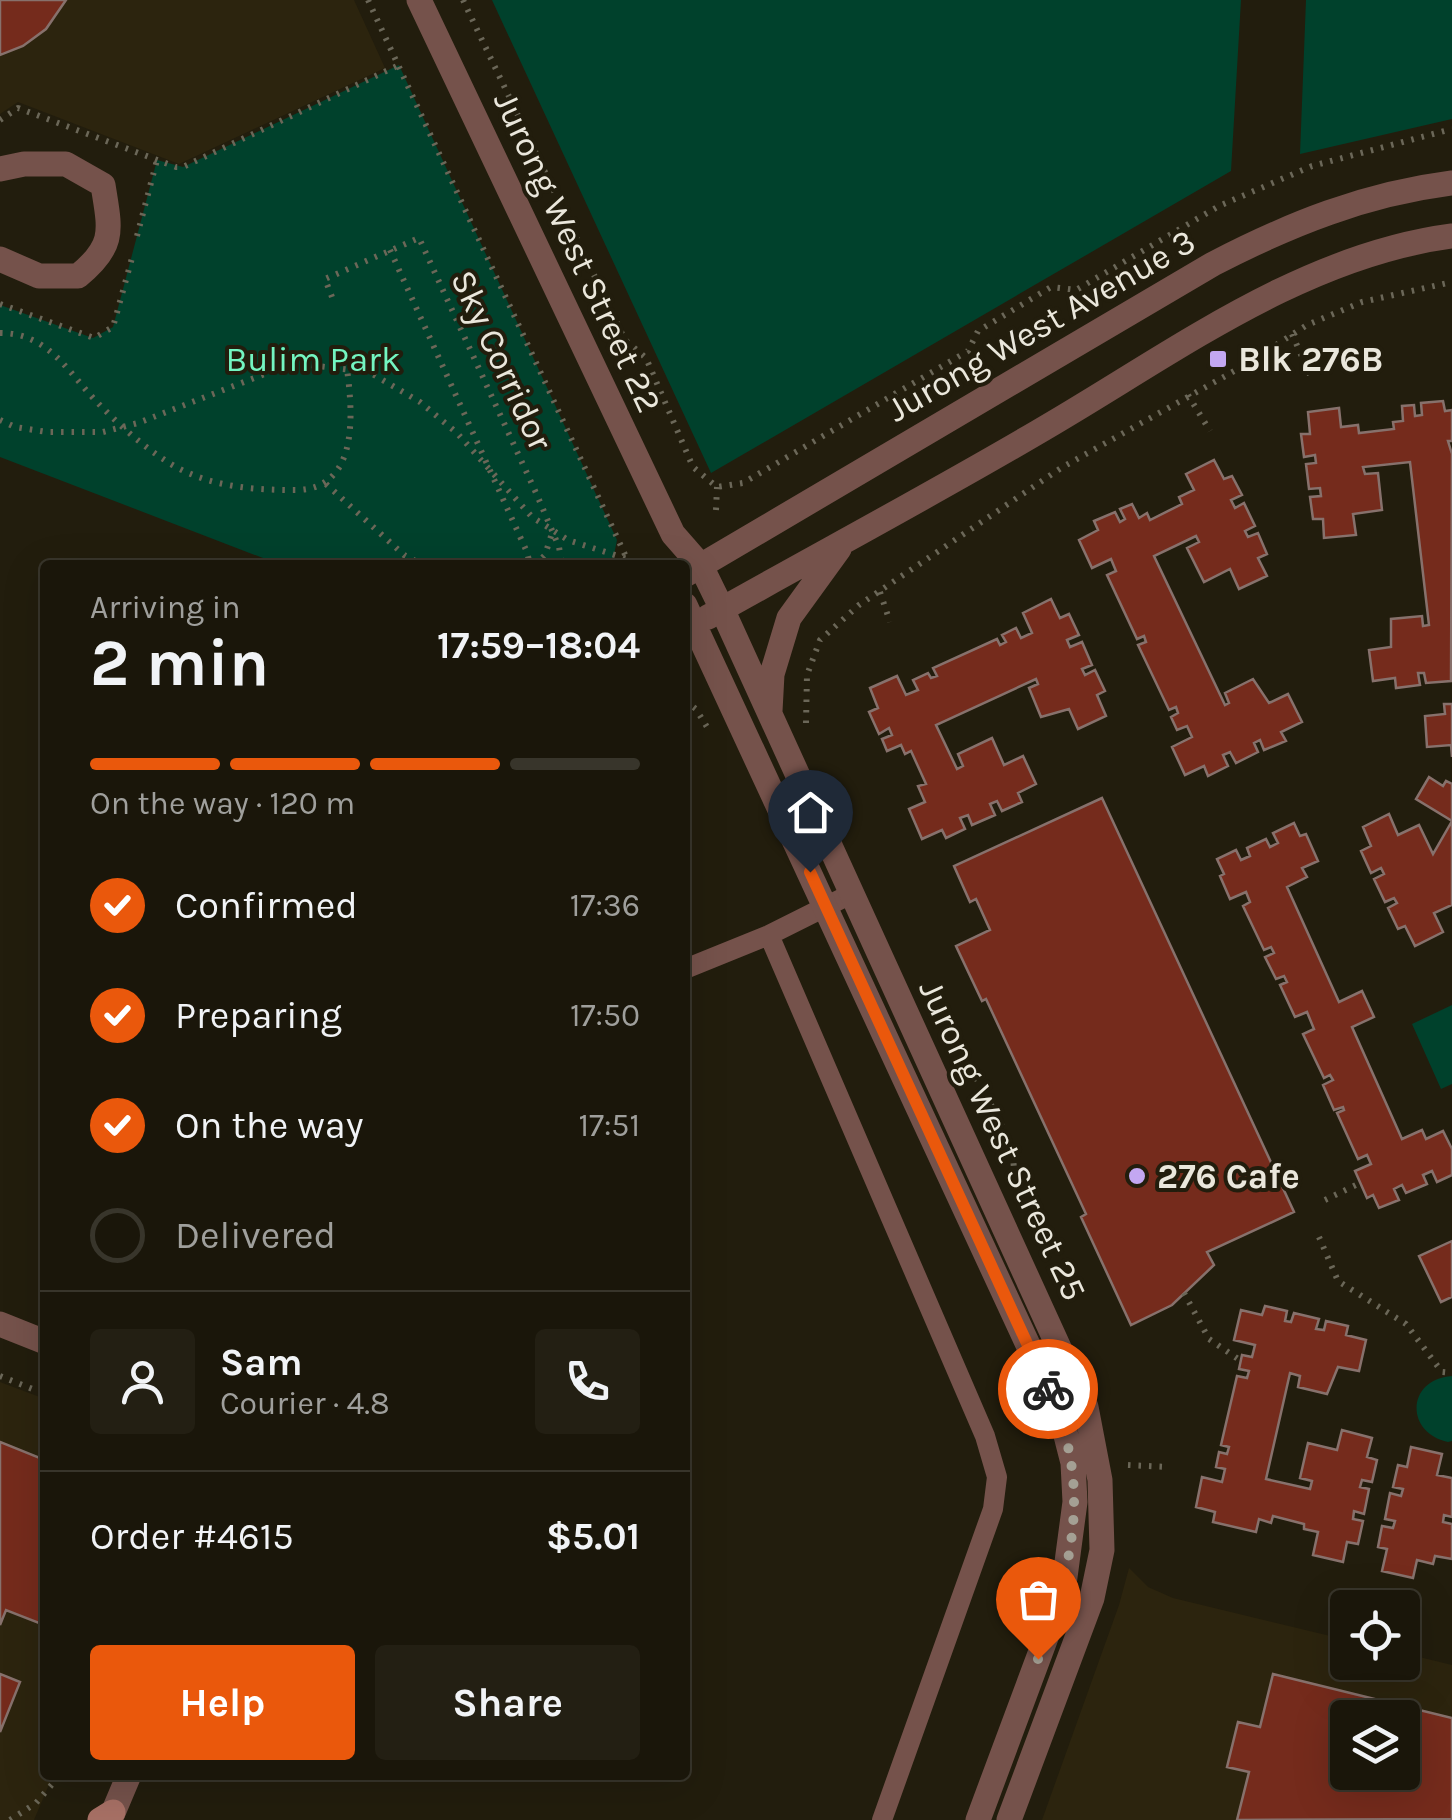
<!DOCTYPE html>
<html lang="en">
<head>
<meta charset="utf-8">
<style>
  body { margin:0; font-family:Karla,sans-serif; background:#231f13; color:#f1f3f6; height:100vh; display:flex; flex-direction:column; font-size:38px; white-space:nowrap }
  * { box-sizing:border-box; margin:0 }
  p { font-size:32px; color:#9f9f9c }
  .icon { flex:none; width:55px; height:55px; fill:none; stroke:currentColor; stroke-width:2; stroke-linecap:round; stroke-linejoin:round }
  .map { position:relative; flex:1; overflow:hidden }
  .details { position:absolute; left:40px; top:560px; width:650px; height:1220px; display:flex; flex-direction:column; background:#1a160a; border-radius:10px; box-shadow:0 10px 40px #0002,0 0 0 2px #38352b }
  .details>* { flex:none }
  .tools { position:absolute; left:1330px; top:1590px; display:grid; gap:20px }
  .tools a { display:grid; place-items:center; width:90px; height:90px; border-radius:10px; background:#1a160a; box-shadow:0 10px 40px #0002,0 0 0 2px #38352b; font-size:50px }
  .pin { position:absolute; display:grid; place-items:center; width:85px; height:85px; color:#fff; margin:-102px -42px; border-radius:50% 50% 50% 0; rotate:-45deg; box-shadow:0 0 10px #0007 }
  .pin .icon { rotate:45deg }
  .courier { position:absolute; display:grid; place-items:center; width:100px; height:100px; margin:-50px; border:8px solid #ea580c; border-radius:50%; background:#fff; color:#222; box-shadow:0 2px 12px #0007 }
  .overview em { font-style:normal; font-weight:700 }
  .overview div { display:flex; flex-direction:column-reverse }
  .overview { display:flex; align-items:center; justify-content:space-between; height:170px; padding:0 50px }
  h1 { font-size:65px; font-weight:700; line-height:75px }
  .bar { display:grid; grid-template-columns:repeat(4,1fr); gap:15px 10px; align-content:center; height:120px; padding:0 50px }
  .bar i { height:12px; border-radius:8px; background:#38352b }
  .bar .selected { background:#ea580c }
  .bar p { grid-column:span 4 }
  .line { display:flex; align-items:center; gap:25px; padding:0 50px; border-top:2px solid #38352b }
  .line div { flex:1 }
  .round { display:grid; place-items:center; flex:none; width:105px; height:105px; border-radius:10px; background:#231f13 }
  ol { padding:0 50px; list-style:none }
  li { display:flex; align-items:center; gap:30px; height:110px }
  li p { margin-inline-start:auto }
  li .icon { padding:10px; border-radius:50%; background:#ea580c; color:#fff; stroke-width:4 }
  li:last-child { color:#9f9f9c }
  li i { width:55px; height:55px; border:5px solid #38352b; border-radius:50% }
  .action { display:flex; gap:20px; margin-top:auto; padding:20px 50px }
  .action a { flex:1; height:115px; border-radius:10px; background:#ea580c; color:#fff; font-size:40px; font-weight:700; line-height:115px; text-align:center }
  .action a+a { background:#231f13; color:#f1f3f6 }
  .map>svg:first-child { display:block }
</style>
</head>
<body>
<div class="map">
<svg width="1452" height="1820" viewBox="0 0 1452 1820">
  <rect width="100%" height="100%" fill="#221d0d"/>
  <path fill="#2c240e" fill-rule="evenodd" d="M0 0H354L385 68 179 164 18 102 0 114Z
    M0 1382 45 1399V1775H53L34 1820H0Z
    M1129 1568 1148 1587 1173 1598 1347 1640 1348 1662H1402L1403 1653 1452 1665V1820H1042L1119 1605ZM1348 1718H1402V1772H1348Z"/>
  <path fill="#00412c" d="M492 0H1241L1231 171 711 473Z
    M1306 0H1452V119L1300 154Z
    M399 65 617 540 612 565H281L0 457V305L93 338 113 327 157 160 183 167Z
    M1452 1005V1084L1441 1089 1412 1024Z
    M1452 1376V1441L1448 1442C1404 1432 1407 1379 1452 1376Z"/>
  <path fill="#752b1c" stroke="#87716c" stroke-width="2.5" fill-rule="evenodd" d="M0 0H66L46 29 23 46 0 55Z
    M1443 401 1445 411 1452 410V441H1448L1452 454 1451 681 1426 683 1424 673H1418L1420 685 1396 688 1395 678 1373 681 1369 650 1391 647V619L1422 616 1423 626 1429 625 1410 462 1363 467 1365 474 1378 473 1382 510 1353 514 1356 535 1324 538 1323 519H1313L1310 497 1321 496 1320 488 1309 489 1306 464 1316 463 1315 455 1304 457 1301 434H1310L1308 412 1339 408 1341 427 1358 425 1359 433 1394 429 1393 422 1403 421 1402 406 1414 405 1415 416 1422 415 1421 403Z
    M1214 460 1224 479 1232 476 1242 495 1231 500 1235 508 1244 503 1255 526 1245 531 1248 537 1258 533 1267 554 1258 558 1267 576 1239 589 1230 569 1204 582 1187 548 1199 542 1196 536 1154 556 1225 705 1229 703 1225 693 1253 679 1269 703 1288 694 1302 722 1281 732 1286 741 1264 750 1260 740 1254 743 1258 752 1236 763 1230 752 1223 755 1228 766 1208 776 1204 766 1185 775 1172 747 1192 737 1187 726 1177 730 1171 717 1178 713 1176 707 1169 710 1138 645 1146 642 1144 636 1137 639 1107 575 1116 571 1111 559 1092 568 1079 540 1098 530 1094 521 1115 512 1120 522 1125 519 1120 509 1132 504 1139 518 1147 513 1150 520 1182 504 1179 497 1194 490 1186 474Z
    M1051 599 1060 618 1069 614 1079 635 1067 640 1070 647 1082 642 1092 665 1082 669 1085 675 1095 670 1105 691 1097 695 1106 716 1078 729 1069 709 1041 717 1029 688 1038 684 1036 679 936 725 957 769 963 766 958 754 992 738 1004 765 1023 756 1036 784 1018 793 1022 802 1002 811 997 801 990 804 995 815 972 825 968 815 960 818 965 829 946 838 942 830 922 839 909 809 925 802 918 786 926 784 911 751 905 754 901 745 887 751 882 739 892 735 889 728 879 734 869 712 878 708 870 688 897 676 906 695 918 690 913 680 928 673 931 678 937 676 933 668 997 639 1000 645 1006 642 1002 635 1016 628 1021 638 1032 633 1023 613Z
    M1444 704H1452V757L1451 745 1427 747 1425 716 1445 714Z
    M1429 777 1443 786 1446 781 1452 784V905L1434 913 1443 932 1415 946 1405 926 1398 929 1388 908 1397 903 1394 898 1385 902 1374 879 1384 874 1381 868 1371 873 1361 851 1371 846 1363 827 1389 814 1398 835 1419 825 1433 854 1452 821 1416 799Z
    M1102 798 1294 1212 1207 1252 1214 1265 1172 1305 1131 1325 1081 1217 1086 1214 986 999 982 1001 956 946 990 930 976 899 970 902 954 866Z
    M1294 823 1300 836 1306 834 1318 861 1302 868 1307 877 1287 887 1339 1002 1362 991 1374 1017 1352 1027 1402 1139 1422 1130 1426 1139 1443 1131 1452 1149V1175L1437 1182 1432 1171 1423 1175 1427 1184 1406 1193 1402 1185 1394 1189 1399 1200 1379 1208 1373 1195 1367 1198 1355 1171 1371 1164 1367 1155 1358 1159 1337 1113 1344 1110 1343 1107 1334 1110 1323 1085 1333 1080 1330 1075 1324 1078 1303 1034 1314 1029 1307 1012 1295 1017 1280 985 1287 982 1284 976 1276 979 1265 957 1274 953 1271 947 1264 950 1243 906 1250 902 1246 892 1230 899 1220 876 1224 874 1217 859 1236 850 1241 860 1250 856 1247 848 1266 839 1270 847 1278 843 1273 833Z
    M1452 1241V1297L1441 1302 1419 1256Z
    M1265 1306 1287 1311 1285 1321 1291 1322 1294 1313 1319 1319 1316 1329 1324 1330 1326 1321 1348 1326 1346 1335 1366 1340 1359 1371 1338 1367 1327 1394 1298 1387 1300 1376 1290 1373 1266 1479 1310 1489 1312 1481 1300 1478 1308 1443 1337 1450 1342 1430 1372 1438 1367 1457 1377 1460 1372 1482 1362 1480 1360 1487 1369 1489 1364 1514 1354 1511 1353 1519 1363 1521 1358 1544 1347 1542 1343 1562 1313 1555 1318 1532 1304 1529V1524L1273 1516 1271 1523 1259 1519 1256 1532 1213 1522 1215 1512 1196 1507 1202 1477 1222 1482 1225 1469 1216 1467 1219 1452 1227 1454 1229 1447 1221 1445 1237 1376 1247 1378 1249 1371 1239 1369 1242 1355 1252 1357 1255 1345 1234 1340 1241 1310 1262 1315Z
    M0 1442 45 1460 44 1625 6 1610 0 1625Z
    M1411 1447 1442 1454 1437 1475 1452 1478V1517L1444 1515 1443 1522 1452 1524V1559L1435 1556 1433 1564 1417 1560 1413 1578 1382 1571 1387 1549 1378 1547 1382 1526 1393 1528 1395 1521 1385 1519 1390 1493 1401 1496 1403 1489 1393 1487 1398 1465 1407 1467Z
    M0 1674 20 1682 0 1732Z
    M1273 1674 1452 1718V1819L1237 1820 1249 1772 1227 1767 1238 1722 1260 1727ZM1348 1718H1402V1772H1348Z"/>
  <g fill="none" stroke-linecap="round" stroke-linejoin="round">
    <path stroke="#6b6758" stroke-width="6" stroke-dasharray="2.5 8" stroke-linecap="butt" d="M368 0 627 559 625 565
      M463 0 625 340 646 358 693 467 717 487 743 483 968 351 978 331 1051 287 1076 290 1219 206 1312 166 1452 129
      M0 120 18 108 176 167H183L399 65
      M137 236 157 160
      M0 304 94 338 113 327 132 258
      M0 333C47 333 66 369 95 400 117 423 143 447 171 464 209 487 253 490 296 490 359 489 353 414 347 369
      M1292 334 1310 375
      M1188 395 1210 431
      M0 420 15 427 47 432H103L138 423 275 370 300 364 369 372 420 402 457 433 532 517 568 540 627 559
      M326 484 404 555 423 565
      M716 510 717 487
      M535 565 545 555 553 530
      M880 592 890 622
      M685 685 686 684
      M685 701 696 709 707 727
      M806 723 807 675 820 640 859 605 1061 468 1245 365 1307 325 1362 302 1452 282
      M965 1075 977 1079C992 1109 1019 1146 1013 1180
      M1325 1200 1360 1183
      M1319 1237 1338 1281 1406 1324 1442 1372 1452 1373
      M1184 1293 1209 1339 1241 1361
      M0 1376 45 1394
      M1128 1465 1169 1467
      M10 1820 36 1803 60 1775"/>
    <path stroke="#75524b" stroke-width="20" d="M769 935 985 1436 997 1477 993 1509 882 1820
      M685 969 769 935 851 894"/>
    <path stroke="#75524b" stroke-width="25" d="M419 0 673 534 701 566 722 609 1086 1407 1100 1480 1102 1550 1092 1598 1009 1820
      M0 169 24 164H66L103 185C110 230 116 245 78 276H39L0 259
      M685 575 1213 264C1290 224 1365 194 1452 183
      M685 605 1061 1416 1073 1463 1075 1502 1063 1592 978 1820
      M708 617C818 555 929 496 1038 432 1168 357 1299 256 1452 236
      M770 711 772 674 789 618 839 549
      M0 1324 45 1342
      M110 1820 129 1775"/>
    <path stroke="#a77065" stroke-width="25" d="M100 1820 113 1812"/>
    <path stroke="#6b6758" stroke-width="6" stroke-dasharray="2.5 8" stroke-linecap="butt" d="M390 250 527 552 530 565
      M332 297 325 279 419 238 537 495 559 547 562 565"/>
  </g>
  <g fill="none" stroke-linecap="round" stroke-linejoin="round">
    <path stroke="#a4a094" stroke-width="10" stroke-dasharray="0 18" d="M1038 1659C1073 1564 1093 1485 1048 1389"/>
    <path stroke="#ea580c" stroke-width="12" d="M810 872 1048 1389"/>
  </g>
  <g fill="#c3a7f2" stroke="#221d0d" stroke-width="4">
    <rect x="1208" y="349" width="20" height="20" rx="5"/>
    <circle cx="1137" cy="1176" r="10"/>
  </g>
  <g text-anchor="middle" stroke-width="8" stroke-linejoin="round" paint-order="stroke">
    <g font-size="35" fill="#eae7dc" stroke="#221d0d">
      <text transform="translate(578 252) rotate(65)" y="12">Jurong West Street 22</text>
      <text transform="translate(1041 325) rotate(-30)" y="12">Jurong West Avenue 3</text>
      <text transform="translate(502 360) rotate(65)" y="12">Sky Corridor</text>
      <text transform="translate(1003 1140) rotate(65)" y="12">Jurong West Street 25</text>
    </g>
    <g font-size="35" fill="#73f5c1" stroke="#221d0d">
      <text x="313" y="371">Bulim Park</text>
    </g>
    <g font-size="35" font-weight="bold" fill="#eae7dc" stroke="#221d0d" text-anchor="start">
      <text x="1238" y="371">Blk 276B</text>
      <text x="1157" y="1188">276 Cafe</text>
    </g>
  </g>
</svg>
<div class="tools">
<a><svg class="icon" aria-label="locate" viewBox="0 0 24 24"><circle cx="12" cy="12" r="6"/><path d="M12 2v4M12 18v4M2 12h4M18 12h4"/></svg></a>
<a><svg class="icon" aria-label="layers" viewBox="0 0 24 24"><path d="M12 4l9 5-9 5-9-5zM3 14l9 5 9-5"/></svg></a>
</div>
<div class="pin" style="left:1038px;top:1659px;background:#ea580c"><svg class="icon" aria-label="bag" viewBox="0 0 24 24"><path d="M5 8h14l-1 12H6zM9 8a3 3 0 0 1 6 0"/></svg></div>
<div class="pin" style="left:810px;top:872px;background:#1f2937"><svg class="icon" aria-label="home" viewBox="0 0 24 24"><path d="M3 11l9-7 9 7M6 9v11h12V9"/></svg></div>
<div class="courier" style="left:1048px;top:1389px"><svg class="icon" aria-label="bike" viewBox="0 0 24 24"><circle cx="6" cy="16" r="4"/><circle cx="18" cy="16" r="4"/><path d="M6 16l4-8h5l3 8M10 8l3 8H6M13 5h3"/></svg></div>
<section class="details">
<div class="overview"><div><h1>2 min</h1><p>Arriving in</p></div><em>17:59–18:04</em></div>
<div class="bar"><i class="selected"></i><i class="selected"></i><i class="selected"></i><i></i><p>On the way · 120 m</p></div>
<ol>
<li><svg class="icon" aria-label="check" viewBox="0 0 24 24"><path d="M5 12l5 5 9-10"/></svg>Confirmed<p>17:36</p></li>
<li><svg class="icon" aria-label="check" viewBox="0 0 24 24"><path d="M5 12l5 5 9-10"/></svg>Preparing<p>17:50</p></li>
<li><svg class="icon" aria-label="check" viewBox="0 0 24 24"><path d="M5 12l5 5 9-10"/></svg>On the way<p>17:51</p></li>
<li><i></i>Delivered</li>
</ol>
<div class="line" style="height:180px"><a class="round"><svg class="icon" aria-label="person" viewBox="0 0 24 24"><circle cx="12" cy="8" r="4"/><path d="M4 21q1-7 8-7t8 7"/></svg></a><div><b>Sam</b><p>Courier · 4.8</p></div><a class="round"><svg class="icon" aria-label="phone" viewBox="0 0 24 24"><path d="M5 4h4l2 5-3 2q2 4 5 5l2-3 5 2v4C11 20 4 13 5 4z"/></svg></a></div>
<div class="line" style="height:130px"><div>Order #4615</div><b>$5.01</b></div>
<div class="action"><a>Help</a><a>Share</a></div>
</section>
</div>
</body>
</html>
